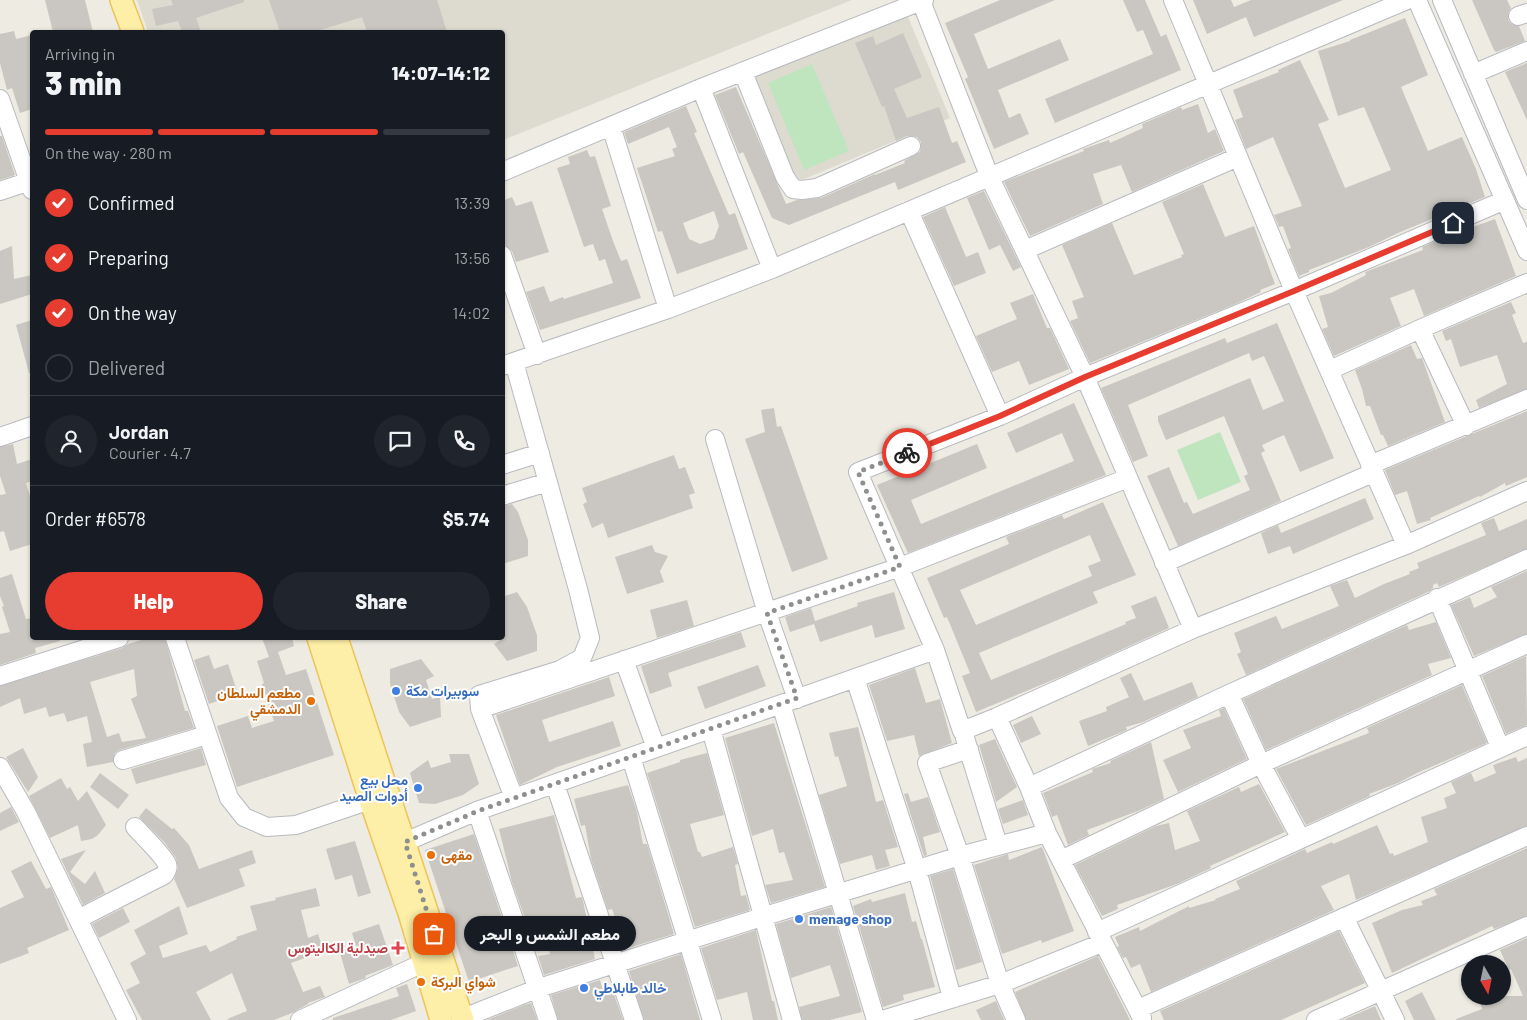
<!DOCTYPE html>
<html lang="en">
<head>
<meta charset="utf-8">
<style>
  body { margin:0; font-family:Barlow,Vazirmatn,sans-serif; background:#20242c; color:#f1f3f6; height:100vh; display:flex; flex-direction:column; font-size:19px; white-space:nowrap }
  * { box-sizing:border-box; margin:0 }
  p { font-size:16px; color:#9ea1a6 }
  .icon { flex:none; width:28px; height:28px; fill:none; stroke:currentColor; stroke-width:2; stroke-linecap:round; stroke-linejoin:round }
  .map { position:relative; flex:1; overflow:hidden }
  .drawer { position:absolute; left:30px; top:30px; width:475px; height:610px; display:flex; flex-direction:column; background:#171b24; border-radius:5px; box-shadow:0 1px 4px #0004 }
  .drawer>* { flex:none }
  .needle { width:32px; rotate:171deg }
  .fabs { position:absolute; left:1461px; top:955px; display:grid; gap:10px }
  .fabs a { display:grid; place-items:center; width:50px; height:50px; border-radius:50%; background:#171b24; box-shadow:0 1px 4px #0004; font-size:25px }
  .pin { position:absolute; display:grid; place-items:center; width:42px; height:42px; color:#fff; margin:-21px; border-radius:10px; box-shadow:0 2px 8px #0006 }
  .courier { position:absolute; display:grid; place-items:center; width:50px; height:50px; margin:-25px; border:4px solid #e63d30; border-radius:50%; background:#fff; color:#222; box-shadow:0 1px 6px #0007 }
  .bubble { position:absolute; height:35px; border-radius:18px; background:#171b24; box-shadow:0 1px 4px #0004; font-size:16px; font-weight:800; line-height:35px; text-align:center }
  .headline em { font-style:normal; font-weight:800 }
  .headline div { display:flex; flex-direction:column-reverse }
  .headline { display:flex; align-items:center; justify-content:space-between; height:85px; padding:0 15px }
  h1 { font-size:32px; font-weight:800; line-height:38px }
  .bar { display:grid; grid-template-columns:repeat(4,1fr); gap:8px 5px; align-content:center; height:60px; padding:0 15px }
  .bar i { height:6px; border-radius:4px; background:#363941 }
  .bar .active { background:#e63d30 }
  .bar p { grid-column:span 4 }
  .line { display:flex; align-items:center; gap:12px; padding:0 15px; border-top:1px solid #363941 }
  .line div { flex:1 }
  .round { display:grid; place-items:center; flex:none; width:52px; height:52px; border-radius:26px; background:#20242c }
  ol { padding:0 15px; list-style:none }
  li { display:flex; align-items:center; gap:15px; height:55px }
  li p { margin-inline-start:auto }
  li .icon { padding:5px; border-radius:50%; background:#e63d30; color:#fff; stroke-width:4 }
  li:last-child { color:#9ea1a6 }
  li i { width:28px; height:28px; border:2px solid #363941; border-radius:50% }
  .action { display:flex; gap:10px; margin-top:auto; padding:10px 15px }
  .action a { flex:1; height:58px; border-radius:30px; background:#e63d30; color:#fff; font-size:20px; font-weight:800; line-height:58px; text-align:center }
  .action a+a { background:#20242c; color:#f1f3f6 }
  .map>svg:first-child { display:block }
</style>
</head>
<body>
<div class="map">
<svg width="1527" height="1020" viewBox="0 0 1527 1020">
  <rect width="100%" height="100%" fill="#edebe2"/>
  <path fill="#dddad0" d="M137 0H852L503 140 502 32H148Z
    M905 10 950 118 797 182 752 74Z"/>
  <path fill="#bfe5bf" d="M812 64 849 151 804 170 768 83Z
    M1220 432 1241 482 1198 500 1177 450Z"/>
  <path fill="#cac7c2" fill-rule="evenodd" d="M45 0H85L93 32H53Z
    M171 0H244V2L196 18 201 32H182L178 21 156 26 152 9 173 5Z
    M269 0H437L447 32H367L362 17 314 32H280Z
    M1000 0H1055L974 34 988 69 1060 39 1069 60 998 90 1009 118 1020 113 1029 134 994 149 965 79 968 77 945 23Z
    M1123 0H1145L1161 37 1166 34 1181 70 1055 123 1045 99 1153 54 1143 30 1137 32Z
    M1193 0H1231L1234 7 1251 0H1343L1254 37 1246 17 1207 34Z
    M1472 0H1507L1511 8 1508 13V20L1511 24 1519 26 1525 41 1496 52 1494 50Z
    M1405 18 1428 75 1401 87 1428 151 1462 137 1476 169 1485 197 1398 233 1369 247 1309 270V272L1299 276 1288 249 1291 248 1283 226 1279 227 1274 215 1302 206 1273 137 1246 149 1235 120 1243 117 1233 90 1279 72 1278 70 1300 60 1329 120 1318 124 1345 188 1391 170 1364 107 1338 116 1318 51 1350 41V40Z
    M14 31 16 39 32 35V109L20 113 12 88 7 90 0 63V34Z
    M903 33 922 77 894 89 907 118 939 107 952 143 957 141 966 162 898 190 895 182 789 225 772 218 743 152 739 154 715 95 736 87 786 204 797 200 821 198 875 174V175L905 163 904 161 920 152 921 142 917 137 907 136 896 141 884 106 882 107 855 43 873 36 876 45Z
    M1527 63V120L1505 72Z
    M1198 104 1208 133 1215 129 1224 151 1132 192 1121 165 1093 174 1103 204 1030 236 1004 182 1084 151 1083 149 1109 140 1110 143 1143 128 1142 124 1181 107 1182 110Z
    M686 106 697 132 694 133 729 215 735 213 748 249 677 274 662 231 658 232 637 168 675 156 672 149 677 147 669 127 628 144 624 132ZM714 211 719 226 714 239 700 244 689 239 683 223Z
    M0 136H2L15 175 0 180Z
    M587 150 590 157 595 156 611 206 602 209 613 241 621 261 627 259 641 298 540 330 526 292 544 286 550 302 563 297 564 299 613 283 605 259 599 261 593 244 584 247 557 168 570 164 568 157Z
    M1203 184 1225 237 1254 226 1275 284 1260 290 1261 292 1233 305 1090 363 1070 321 1078 318 1072 301 1084 297 1062 245 1112 223 1134 275 1182 257 1181 255 1184 254 1162 202Z
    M984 191 1021 267 1013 271 1000 245 989 250 967 198Z
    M512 197 516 206 532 201 549 252 516 262 512 251 505 245 502 238V201Z
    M945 207 966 257 978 252 986 273 954 286 923 217Z
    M1495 219 1516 276 1424 316 1414 289 1390 298 1401 326 1334 356 1322 329 1328 327 1319 296 1331 293 1366 275 1365 272 1423 250 1422 247 1451 235Z
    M12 246 14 279 32 275V294L0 304V251Z
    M1033 294 1047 328H1050L1069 369 1029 385 1019 361 992 372 976 336 1017 319 1010 303Z
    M1511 302 1516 313 1512 315 1523 343 1527 342V389L1479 408 1476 400 1507 384 1497 355 1460 367 1451 339 1446 341 1442 331Z
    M32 320V373H29L16 325Z
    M1277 323 1334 458 1300 472 1284 435 1262 445 1265 451 1261 453 1281 501 1178 546 1147 476 1169 467 1184 503 1187 502 1193 514 1250 490 1244 476 1248 474 1224 416 1166 440 1158 421V416L1250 378 1263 410 1284 401 1269 367 1264 356 1252 361 1249 353 1128 405 1148 456 1133 462 1101 388 1225 338 1227 343Z
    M1411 345 1417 359 1422 358 1445 422 1388 446 1383 435H1381L1370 406H1366L1362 389 1355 370Z
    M1074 403 1106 475 908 553 877 485 977 444 987 468 911 500 921 524 1074 461 1062 433 1016 453 1007 433Z
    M774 408 777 427 781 426 828 559 792 572 745 439 765 432 761 410Z
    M1527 411V477L1506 486 1505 483 1480 497 1479 496 1430 518 1431 520 1417 524 1407 491 1395 495 1385 470Z
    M13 444 17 464 32 459V481L26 483 32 503V544L10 551 4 531 0 532V495L6 494 0 476V447Z
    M674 455 679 469 685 467 695 493 689 495 693 508 608 538 603 523 592 528 583 504 587 502 582 488Z
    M1365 498 1374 519 1293 554 1290 546 1268 554 1261 533 1278 525 1281 533Z
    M1103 502 1136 575 1093 592 1098 603 979 653 991 680 1126 624 1125 622 1136 618 1131 606 1156 596 1169 628 1065 675 976 712 962 676 970 673 947 617 944 618 927 578 1009 544 1006 537 1062 515 1064 519ZM1090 535 1101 561 1088 566 1092 576 976 625 960 590Z
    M512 504 518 512 528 540V556L502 564V506Z
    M1494 518 1499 531 1527 519V549L1439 587 1437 583 1433 585V588L1428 592 1246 675 1237 654 1241 652 1234 633 1276 616 1282 629 1339 606 1330 586 1347 580 1355 598 1384 584 1410 574 1409 572 1419 568 1417 563 1486 535 1481 523Z
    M652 545 655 552 668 556 660 571 664 582 627 594 615 557Z
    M1527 571V634L1474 656 1451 605 1470 597 1474 608 1497 597 1491 587Z
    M12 574 26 619 32 618V638H59L60 641 35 648 36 653 0 665V634L10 632 2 607 4 606 0 596V578Z
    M517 592 527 607 537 635V651L507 661 494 644 502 639V597Z
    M894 592 905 629 875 638 872 625 820 642 814 624 790 632 785 617 811 608 815 621 858 606 857 603Z
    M687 600 694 626 657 638 650 610Z
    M1436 622 1451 658 1428 664 1432 675 1266 750 1243 699 1407 625 1409 630Z
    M741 632 746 647 668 673 672 686 650 694 641 666Z
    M148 638H165L185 711H188L194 728 120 750 115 753 113 762 87 767 83 744 92 742 87 716 67 722 64 713 49 717 46 707 24 714 20 698 0 707V686L122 648 128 644ZM134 669 137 696 131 699 146 738 122 742 119 733 107 737 90 682Z
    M262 638H292L294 646 278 652 286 675 306 669 334 755 237 787 217 726 248 716 252 728 274 721 262 684 264 683 257 661 269 657Z
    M209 655 214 669 228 664 238 694 209 704 194 660Z
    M1526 656 1527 725 1506 734 1482 676Z
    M421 659 434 676 426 680 432 699 440 697 441 717 410 727 399 712 390 684V669Z
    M758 665 766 686 705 709 697 687Z
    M915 668 926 703 940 699 952 743 919 756 914 735 887 741 869 685Z
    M1131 673 1144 701 1192 682 1198 697 1143 722 1126 727 1127 730 1088 746 1079 721 1107 711 1106 707 1129 697 1120 678Z
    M609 677 615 696 542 720 549 742 613 721 621 746 557 767 520 785 496 715Z
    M1462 685 1487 743 1417 773 1398 783 1369 794 1370 796 1306 825 1276 769 1369 733 1367 728Z
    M1224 708 1247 759 1178 792 1163 760 1191 748 1183 730 1221 716 1219 710Z
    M1032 716 1041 734 1021 743 1013 725Z
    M774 723 825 887 771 903 765 885 793 880 784 852 779 853 773 829 752 836 725 738Z
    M858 727 876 802 883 800 898 847 885 850 890 866 876 870 872 855 840 864 819 795 847 786 838 756 835 757 829 733Z
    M995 739 1017 787 996 802 979 745Z
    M1151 742 1164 799 1138 811 1087 830 1089 835 1068 845 1057 815 1052 817 1043 793 1093 772 1092 769 1111 763 1110 761Z
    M23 748 38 777 28 792 6 757Z
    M201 748 206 765 136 784 131 769Z
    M707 753 724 815 690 824 698 852H700L702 857 733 847 738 864 735 865 741 896 746 895 750 910 695 927 647 773 680 762V760Z
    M449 754H469L479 784 463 795 435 804 419 803 410 773 428 760 431 768 451 762Z
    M1516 757 1518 762 1527 758V826L1356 900 1349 874 1321 886 1334 910 1151 992 1140 964 1131 968 1126 957 1123 958 1117 947 1119 946 1115 937 1139 927 1140 931 1189 906V908L1216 900 1215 899 1240 889 1236 881 1305 849 1307 853 1332 842 1333 844 1377 825 1390 854 1393 853 1394 856 1428 842 1421 817 1447 808 1444 798 1456 793 1451 782 1471 773 1475 782 1496 773 1493 765Z
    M100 773 129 795 118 809 90 787Z
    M61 778 67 789 70 787 78 801 87 791 106 825 98 835 92 839 81 841 78 825 50 838 29 796Z
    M1259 784 1285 832 1210 866 1211 868 1177 884 1117 905 1118 909 1102 916 1075 865 1156 826 1169 823 1175 850 1200 841 1187 811 1239 787 1241 792Z
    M628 785 637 812 643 844H647L674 934 622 950 615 930 619 928 612 909 608 910 591 859 585 825 581 826 574 799Z
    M908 793 911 802 928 797 940 832 923 837 927 855 924 856 904 794Z
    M1023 800 1028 815 1003 824 998 809Z
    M11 807 19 822 0 831V813Z
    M146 808 172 829 174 828 189 845 199 869 252 850 256 863 239 869 245 886 187 908 174 879 178 868 176 858 165 843 139 817Z
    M554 815 576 898 582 897 583 901 595 959 544 975 538 956 550 954 544 928 539 929 537 921 527 924 512 882 499 829Z
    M474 834 518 966 469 982 425 850Z
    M355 841 371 893 358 897 352 875 335 880 326 849Z
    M1042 847 1074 931 1042 943 1041 940 1002 954 974 865 1008 854 1009 860Z
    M1527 848V916L1494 929 1492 926 1392 973 1372 923 1402 910 1423 905 1421 901 1437 895 1434 889Z
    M86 850 70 872 85 884 95 871 105 893 83 905 61 859Z
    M31 861 46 889 51 887 69 930 27 948 29 953 0 964V908L24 897 11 871Z
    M953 869 982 962 956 970 930 876Z
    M316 888 320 906 301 910 308 938 318 934 324 951 291 963 303 992 320 986 325 997 308 1003V1004L292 1013 274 1020H228L227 1019 247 1011 232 973 196 992 211 1020H142L126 990 140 983 130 963 146 954 134 930 179 906 188 934 159 946 163 958 206 945 210 952 237 939 236 937 257 930 250 906 276 900 275 898Z
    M905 893 912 922 916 921 921 939H922L935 987 903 995 904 1000 883 1007 853 906 871 899 872 902Z
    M831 907 862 1012 830 1020H802L799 1007 840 996 830 965 791 978 776 924Z
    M123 908 130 922 99 938 92 924Z
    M379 924 393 965 365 976 366 978 349 984 340 953 357 948 352 933Z
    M756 930 772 1001H774L778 1020H753L747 992 717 1000 701 948Z
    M1339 931 1365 983 1281 1020H1164L1160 1011Z
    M1527 938V1020H1456V1019L1482 1009 1479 996H1523L1511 969 1509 970 1500 950Z
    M681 954 700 1020H644L629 971Z
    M1098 956 1130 1020H1026L1015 992Z
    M600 980 602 988 611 986 623 1020H558L551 995Z
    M407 984 416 1011 391 1020H333V1018L399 996 396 988Z
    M1422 992 1436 1020H1414L1405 1001Z
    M996 1001 1004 1020H981L976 1010Z
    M531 1003 537 1020H487L524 1005Z
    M1375 1006 1381 1020H1343Z"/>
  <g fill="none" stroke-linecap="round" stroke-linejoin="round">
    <defs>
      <path id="minor" d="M1173 0 1294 291 1406 545
        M1417 0 1527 251
        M1442 0 1527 200
        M921 1 990 178 1085 377 1193 629
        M1518 16 1527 13
        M743 72 785 177 793 189 802 190 817 188 911 146
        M1473 74 1527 51
        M701 88 772 269
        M0 99 32 190
        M611 126 668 309
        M502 172 701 88 924 0
        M0 191 30 181
        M1505 200 1294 291 1085 377 1000 416 858 472 935 650 962 731 997 717 1193 629 1406 545 1527 491
        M909 211 1000 416
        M1025 250 1238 157
        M502 255 537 355
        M1420 329 1466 426
        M502 366 668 309 772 269 1407 0
        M1330 370 1420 329 1527 283
        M0 437 32 426
        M715 439 767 613 797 699
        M502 465 540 453
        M1370 465 1527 399
        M502 496 548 482
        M1164 563 1373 473
        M1437 598 1500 747
        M175 638 229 798 244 817 267 827 296 825 370 800
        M624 660 656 748
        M0 676 119 638
        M855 678 917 870 952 998
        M1229 694 1261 764 1301 839
        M781 704 876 1020
        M480 709 479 695 560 670 582 658 590 638 578 589 514 362
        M997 717 1029 787 1047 833 1142 1018
        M711 729 792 1020
        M965 738 998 845
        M969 749 927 763 960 856 1000 984 1016 1020
        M631 757 712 1020
        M123 760 197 738 207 733
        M0 767 26 812 127 1020
        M555 784 634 1020
        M1029 787 1229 694 1527 559
        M514 798 480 709 900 567 1128 478
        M477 811 548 1020
        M405 842 477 811 935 650
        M1061 860 1261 764 1527 644
        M1344 917 1395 1020
        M78 919 164 875C166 872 169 868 167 864 162 854 143 836 135 827
        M1097 932 1527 736
        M1138 1009 1527 836
        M463 1018 539 988 762 917 960 856 1047 833
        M300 1020 423 963 435 956
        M882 1020 1000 984 1102 943
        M1316 1020 1527 926"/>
      <path id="major" d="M121 0 133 32
        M318 638 370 800 409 913 441 1020
        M337 638 463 1020"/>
    </defs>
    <use href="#minor" stroke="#b8babf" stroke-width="20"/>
    <use href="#major" stroke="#eec45a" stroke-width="24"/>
    <use href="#minor" stroke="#fff" stroke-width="18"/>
    <use href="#major" stroke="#fdefa7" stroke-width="21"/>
  </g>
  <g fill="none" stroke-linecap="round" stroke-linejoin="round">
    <path stroke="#8e8f8f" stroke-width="5" stroke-dasharray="0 9" d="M434 934 405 842 478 811 797 698 767 613 900 567 858 472 907 453"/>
    <path stroke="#e63d30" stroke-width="6" d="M907 453 1000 416 1085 377 1294 291 1453 223"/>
  </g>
  <g fill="#3f7fe0" stroke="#fff" stroke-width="2">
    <circle cx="396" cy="691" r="5"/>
    <circle cx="418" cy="788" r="5"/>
    <circle cx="799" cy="919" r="5"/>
    <circle cx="584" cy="988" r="5"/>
  </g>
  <g fill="#e8710a" stroke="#fff" stroke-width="2">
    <circle cx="311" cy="701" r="5"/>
    <circle cx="431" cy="855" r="5"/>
    <circle cx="421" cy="982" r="5"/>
  </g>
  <path fill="#e0444e" stroke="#fff" stroke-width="2" d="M395.5 940.5h5v5h5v5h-5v5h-5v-5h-5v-5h5z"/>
  <g text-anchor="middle" stroke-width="4" stroke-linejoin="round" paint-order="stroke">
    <g font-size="14" font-weight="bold" fill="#366cbe" stroke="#fff" text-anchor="start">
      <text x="406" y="696">سوبيرات مكة</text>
      <text x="408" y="785" text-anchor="end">محل بيع<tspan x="408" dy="16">أدوات الصيد</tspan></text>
      <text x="809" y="924">menage shop</text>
      <text x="594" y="993">خالد طابلاطي</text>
    </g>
    <g font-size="14" font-weight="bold" fill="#c56008" stroke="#fff" text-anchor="start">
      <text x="301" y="698" text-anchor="end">مطعم السلطان<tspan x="301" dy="16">الدمشقي</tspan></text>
      <text x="441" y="860">مقهى</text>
      <text x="431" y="987">شواي البركة</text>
    </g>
    <g font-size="14" font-weight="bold" fill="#be3a42" stroke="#fff" text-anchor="end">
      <text x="388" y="953">صيدلية الكاليتوس</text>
    </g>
  </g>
</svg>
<div class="fabs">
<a><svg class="needle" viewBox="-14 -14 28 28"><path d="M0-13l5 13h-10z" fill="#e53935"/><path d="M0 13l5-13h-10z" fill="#9ea1a6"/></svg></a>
</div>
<div class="pin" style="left:434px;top:934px;background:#ea580c"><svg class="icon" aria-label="bag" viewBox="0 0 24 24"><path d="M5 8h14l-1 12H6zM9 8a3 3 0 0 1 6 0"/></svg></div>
<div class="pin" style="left:1453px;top:223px;background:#1f2937"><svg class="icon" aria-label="home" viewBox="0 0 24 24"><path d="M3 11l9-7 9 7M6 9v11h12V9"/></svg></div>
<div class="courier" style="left:907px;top:453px"><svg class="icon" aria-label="bike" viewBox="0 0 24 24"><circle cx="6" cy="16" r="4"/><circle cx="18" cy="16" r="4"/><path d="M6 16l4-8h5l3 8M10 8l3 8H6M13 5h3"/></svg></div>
<div class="bubble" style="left:464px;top:916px;width:172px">مطعم الشمس و البحر</div>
<section class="drawer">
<div class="headline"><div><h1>3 min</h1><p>Arriving in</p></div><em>14:07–14:12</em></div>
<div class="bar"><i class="active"></i><i class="active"></i><i class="active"></i><i></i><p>On the way · 280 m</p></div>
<ol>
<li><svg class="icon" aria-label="check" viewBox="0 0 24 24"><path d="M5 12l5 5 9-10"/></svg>Confirmed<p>13:39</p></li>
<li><svg class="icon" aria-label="check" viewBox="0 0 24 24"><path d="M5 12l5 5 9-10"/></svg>Preparing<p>13:56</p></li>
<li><svg class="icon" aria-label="check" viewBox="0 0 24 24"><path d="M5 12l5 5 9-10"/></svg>On the way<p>14:02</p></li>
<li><i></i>Delivered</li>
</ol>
<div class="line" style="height:90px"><a class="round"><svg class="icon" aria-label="person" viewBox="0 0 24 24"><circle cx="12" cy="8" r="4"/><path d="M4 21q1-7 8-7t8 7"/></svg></a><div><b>Jordan</b><p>Courier · 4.7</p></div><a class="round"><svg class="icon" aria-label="chat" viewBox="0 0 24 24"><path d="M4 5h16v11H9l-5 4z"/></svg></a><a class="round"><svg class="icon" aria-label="phone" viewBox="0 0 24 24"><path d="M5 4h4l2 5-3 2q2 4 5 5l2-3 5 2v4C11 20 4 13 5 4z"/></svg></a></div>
<div class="line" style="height:65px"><div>Order #6578</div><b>$5.74</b></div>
<div class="action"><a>Help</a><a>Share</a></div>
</section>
</div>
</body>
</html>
